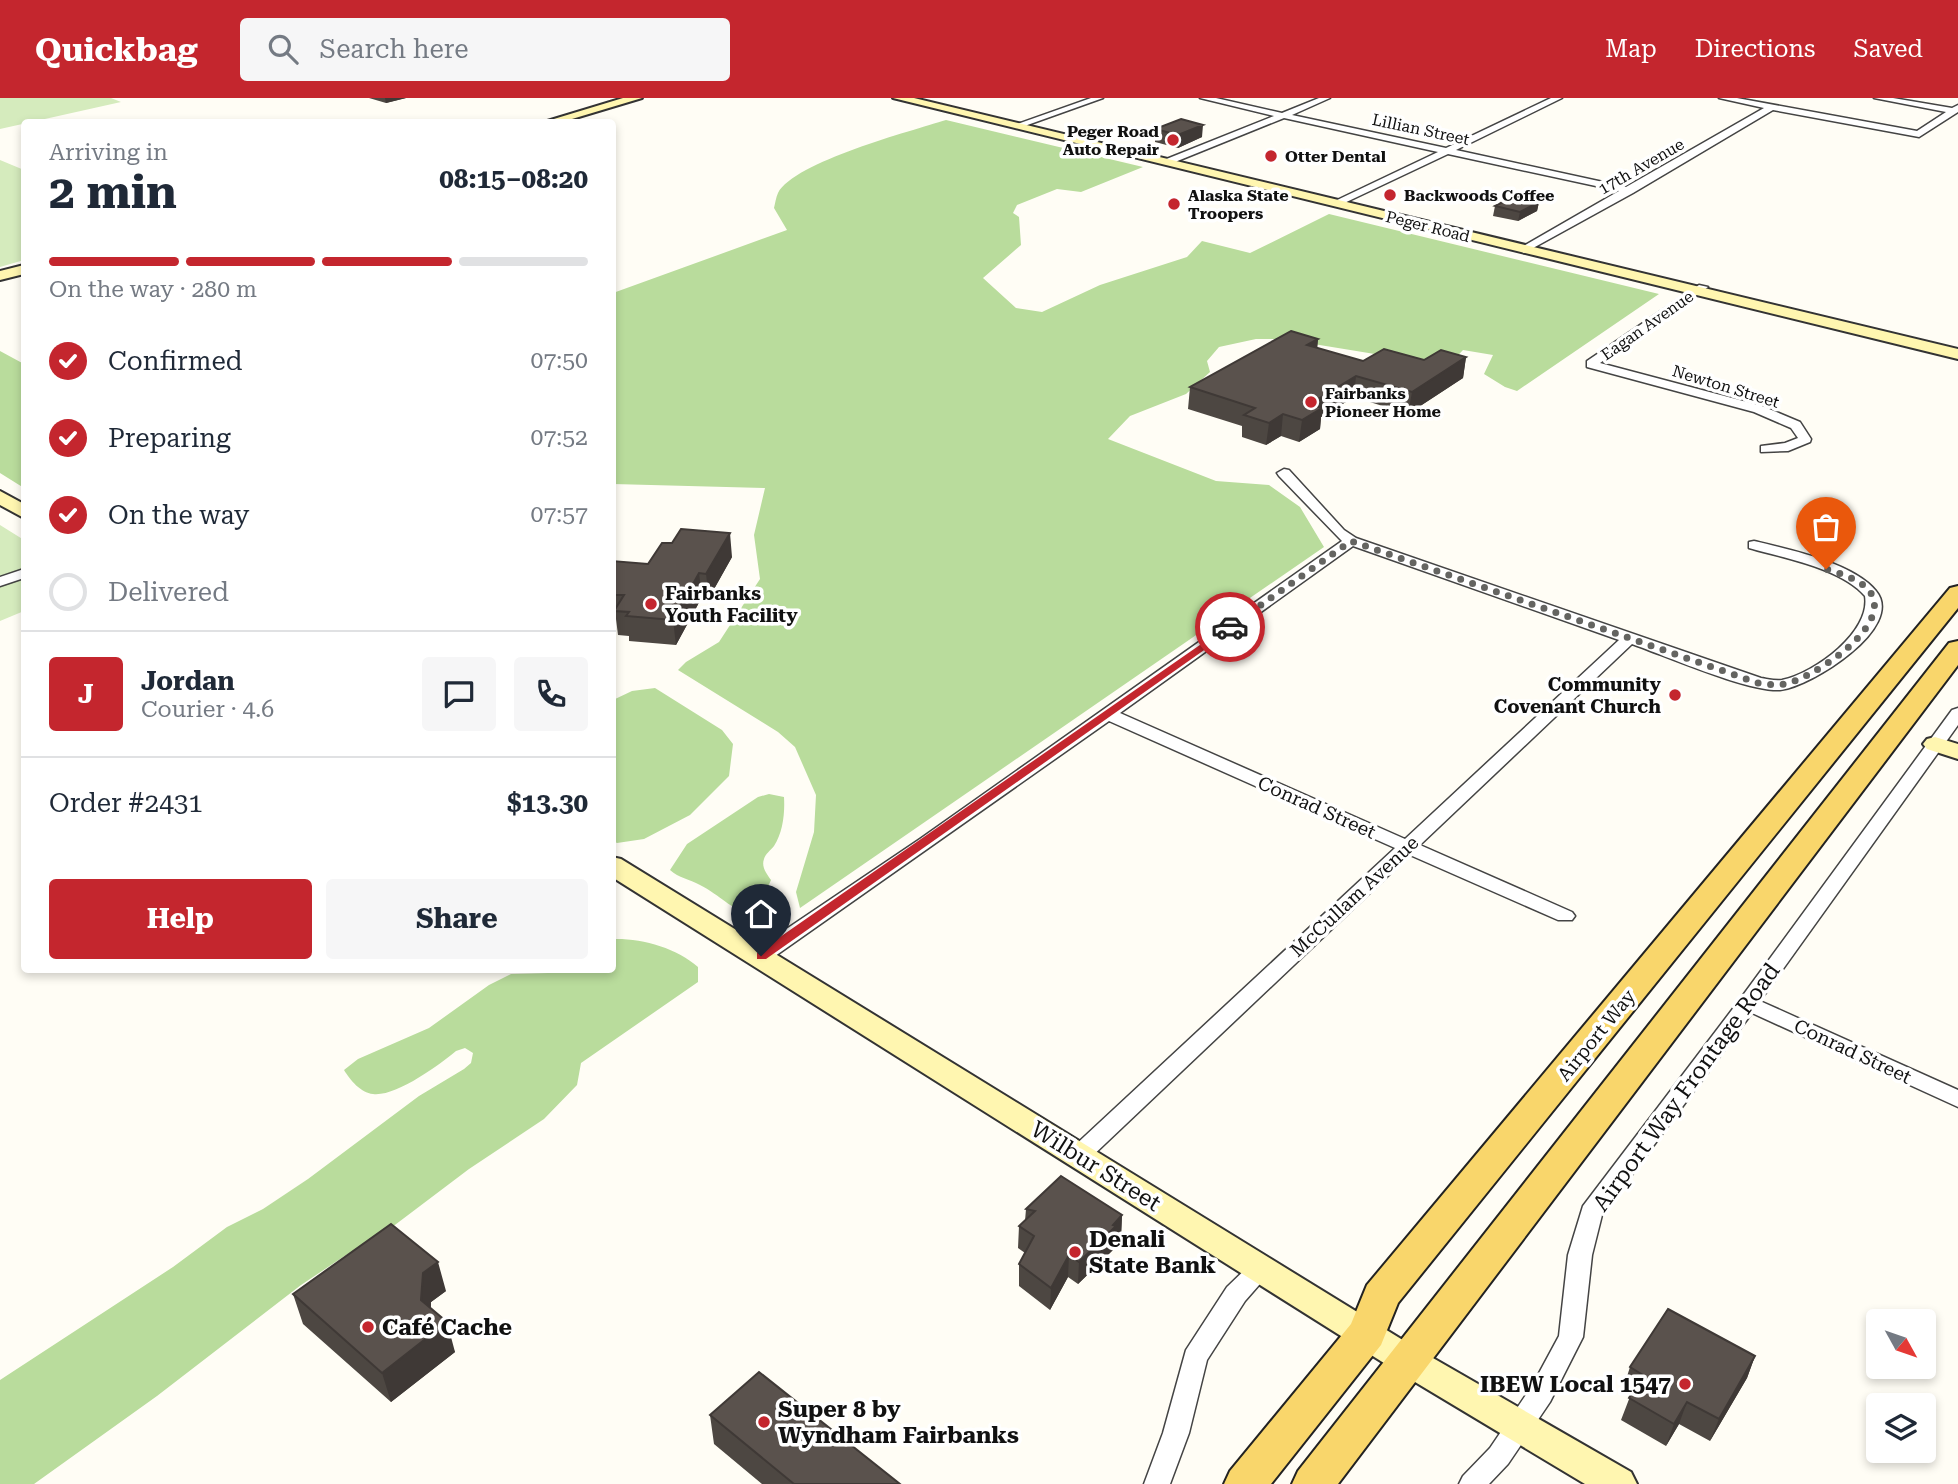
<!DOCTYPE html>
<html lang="en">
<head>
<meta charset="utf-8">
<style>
  body { margin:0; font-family:"Roboto Serif",serif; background:#f6f6f7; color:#1f2937; height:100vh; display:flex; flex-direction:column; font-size:26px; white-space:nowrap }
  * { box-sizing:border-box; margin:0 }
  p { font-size:23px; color:#747a83 }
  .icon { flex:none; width:38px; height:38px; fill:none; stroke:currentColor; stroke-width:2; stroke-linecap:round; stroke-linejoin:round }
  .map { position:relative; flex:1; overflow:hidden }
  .drawer { position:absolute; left:21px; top:21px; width:595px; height:854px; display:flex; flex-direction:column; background:#fff; border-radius:7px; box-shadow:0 4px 10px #0003 }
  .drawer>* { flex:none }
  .needle { width:46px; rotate:130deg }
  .controls { position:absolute; left:1866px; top:1211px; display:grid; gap:14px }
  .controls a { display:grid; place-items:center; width:70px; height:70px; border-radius:7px; background:#fff; box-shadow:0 4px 10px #0003; font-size:35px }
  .pin { position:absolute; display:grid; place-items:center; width:60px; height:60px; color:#fff; margin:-72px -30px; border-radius:50% 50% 50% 0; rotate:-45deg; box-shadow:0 0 7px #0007 }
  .pin .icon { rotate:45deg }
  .courier { position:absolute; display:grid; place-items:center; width:70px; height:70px; margin:-35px; border:5px solid #c4262e; border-radius:50%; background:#fff; color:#222; box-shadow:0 2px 9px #0007 }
  .head em { font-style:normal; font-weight:700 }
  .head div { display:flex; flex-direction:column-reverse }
  .head { display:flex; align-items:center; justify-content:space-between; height:119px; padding:0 28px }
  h1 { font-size:46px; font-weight:700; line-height:52px }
  .bar { display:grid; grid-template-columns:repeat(4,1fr); gap:10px 7px; align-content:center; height:84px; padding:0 28px }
  .bar i { height:9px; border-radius:5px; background:#e0e1e3 }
  .bar .current { background:#c4262e }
  .bar p { grid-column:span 4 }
  .line { display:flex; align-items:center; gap:18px; padding:0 28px; border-top:2px solid #e0e1e3 }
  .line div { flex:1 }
  .round { display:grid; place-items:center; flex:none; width:74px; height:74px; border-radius:7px; background:#f6f6f7 }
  ol { padding:0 28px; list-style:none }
  li { display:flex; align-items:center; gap:21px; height:77px }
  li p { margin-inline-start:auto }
  li .icon { padding:7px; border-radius:50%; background:#c4262e; color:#fff; stroke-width:4 }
  li:last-child { color:#747a83 }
  li i { width:38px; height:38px; border:4px solid #e0e1e3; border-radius:50% }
  .button { display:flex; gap:14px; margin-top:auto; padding:14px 28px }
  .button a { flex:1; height:80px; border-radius:7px; background:#c4262e; color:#fff; font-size:28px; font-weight:700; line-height:80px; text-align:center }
  .button a+a { background:#f6f6f7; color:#1f2937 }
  header { display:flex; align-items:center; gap:42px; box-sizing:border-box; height:98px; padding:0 35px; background:#c4262e; color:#fff }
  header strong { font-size:33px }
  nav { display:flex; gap:38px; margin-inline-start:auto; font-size:24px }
  .search { width:490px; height:63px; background:#f6f6f7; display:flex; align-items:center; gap:18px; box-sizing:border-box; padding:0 24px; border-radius:7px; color:#747a83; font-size:26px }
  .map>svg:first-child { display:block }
</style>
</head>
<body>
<header>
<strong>Quickbag</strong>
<div class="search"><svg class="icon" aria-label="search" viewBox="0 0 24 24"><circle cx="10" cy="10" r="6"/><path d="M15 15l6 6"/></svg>Search here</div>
<nav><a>Map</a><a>Directions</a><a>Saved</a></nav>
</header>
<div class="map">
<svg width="1958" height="1386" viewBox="0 0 1958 1386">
  <rect width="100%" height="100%" fill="#fffdf5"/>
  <path fill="#d5ebbd" d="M0 0H111L121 4 0 31Z
    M0 62 24 72V162L0 169Z
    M0 427 24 442V513L0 523Z"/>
  <path fill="#b9dc9c" d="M946 22 1143 69 1081 94 1057 91 1017 107 1013 115 1019 119 1021 147 983 180 1016 210 1042 214 1100 187 1187 159 1202 143 1250 155 1329 116 1659 196 1517 293 1505 289 1484 276 1493 257 1463 252 1448 268 1283 241H1256L1219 249 1207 263 1210 274 1186 296 1130 318 1108 341 1216 383 1269 387 1300 409 1324 449 800 810 796 794 814 734 816 697 795 649 778 634 678 572 686 564 719 544 760 481 754 437 765 390 613 386V195L787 132 774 110C775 106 776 99 778 95 794 64 911 33 946 22Z
    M0 253 24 266V390L0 375Z
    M655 590 722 632 733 646 729 678 690 717 644 741 617 745 612 742 613 602 632 593Z
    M769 696 784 699C785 715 783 734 774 748 771 752 765 756 764 761 761 769 767 776 771 782 747 837 735 805 700 787 689 781 679 780 670 772L687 746 758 699Z
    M613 841C641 840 677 850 698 869V884L581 965 577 987 544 1021 469 1071 375 1142 346 1157 301 1187 157 1298 34 1386H0V1282L173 1169 227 1129 263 1111 308 1081 419 998 464 971 471 965 473 955 465 950 456 953C439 967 396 999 373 996 361 995 350 982 344 972L358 961 429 930 489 887 511 876 548 875 563 872H612Z"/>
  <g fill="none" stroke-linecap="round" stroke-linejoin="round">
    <defs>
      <path id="street" d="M1091 0H1103L1019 30 1012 28Z
        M1200 0H1216L1282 15 1319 0H1330L1292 17 1446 50 1551 0H1562L1456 52 1626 89 1764 10 1719 0H1737L1917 33 1946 14 1874 0H1893L1952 10 1958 7V14L1919 39 1773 12 1633 95 1524 155 1519 152 1520 150 1619 93 1448 56 1338 108 1335 107V103L1438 54 1284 20 1170 66H1164V62L1274 18Z
        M1699 187 1708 189 1600 265 1762 308 1800 324 1811 341 1810 344 1788 353 1761 354V348L1785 345 1798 340 1791 330 1754 314 1587 269V263Z
        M1284 371 1289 372 1344 432 1356 440 1761 580C1768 581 1775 583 1782 582 1815 575 1871 534 1865 498 1841 470 1783 460 1749 450V444L1754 443C1788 451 1854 465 1876 493 1906 529 1811 589 1780 592 1748 594 1666 558 1632 546L1420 747 1572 814 1575 818 1572 822H1558L1410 757 1087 1063 1079 1065 1071 1063 1068 1057 1071 1051 1395 750 1109 623 768 863H754L751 858 754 853 920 741 1342 443 1279 378 1277 375ZM1353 448 1619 542 1405 741 1120 615Z
        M24 471V480L0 488V479Z
        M1958 610V627L1760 903 1958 992V1009L1752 915 1602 1117 1592 1157 1583 1239 1550 1304 1508 1366 1489 1386H1459L1463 1378 1490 1350 1532 1288 1559 1238 1568 1157 1583 1108 1741 900 1952 612Z
        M1261 1161 1269 1164 1273 1171 1245 1203 1207 1262 1189 1335 1170 1386H1144L1163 1335 1186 1252 1227 1189 1253 1164Z"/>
      <path id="secondary" d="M623 0H642L562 24H544Z
        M893 0H914L1958 251V261Z
        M24 167V176L0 182V173Z
        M0 393 24 406V420L0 407Z
        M1935 639 1958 646V661L1927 651 1923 646 1927 641Z
        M612 759 621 761 1419 1252 1631 1374 1637 1386H1585L1395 1272 612 779Z"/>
      <path id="primary" d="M1958 488V510L1398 1205 1381 1247 1271 1386H1224L1230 1373 1351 1226 1367 1187 1950 490Z
        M1958 543V567L1338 1386H1292L1298 1373 1949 545Z"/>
    </defs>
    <use href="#street" stroke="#444" stroke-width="3"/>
    <use href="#secondary" stroke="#333" stroke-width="4"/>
    <use href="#primary" stroke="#222" stroke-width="4"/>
    <use href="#street" fill="#fff" fill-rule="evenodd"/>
    <use href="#secondary" fill="#fff6b0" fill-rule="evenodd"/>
    <use href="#primary" fill="#f9d66b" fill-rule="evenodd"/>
  </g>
  <path fill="#4d4742" d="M369 0H406L386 5Z
    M1155 31 1202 39 1178 50 1155 44Z
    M1539 104 1537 113 1518 123 1493 118 1495 108Z
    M1318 241 1317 250 1363 263 1424 262 1466 259 1463 280 1408 316 1354 299 1321 319 1320 331 1299 344 1281 338 1266 347 1242 339V328L1188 311 1190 289Z
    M612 458H614L615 463 648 466 732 459 709 500 702 499 676 547 629 543V538L618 537 616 521H612Z
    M1026 1111 1122 1117 1121 1139 1115 1144V1150L1078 1186 1068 1179 1050 1212 1019 1188V1166L1025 1155 1018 1150 1019 1128 1025 1123Z
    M446 1193 431 1204V1211L455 1254 391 1304 303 1226 293 1196Z
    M1755 1258 1747 1280 1710 1343 1679 1326 1666 1348 1621 1322 1631 1296 1623 1291 1630 1269Z
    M710 1317 900 1386H762L714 1346Z"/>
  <path fill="#3f3936" d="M385 0H406L386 5Z
    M1203 27 1202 39 1178 50V37Z
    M1539 104 1537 113 1518 123 1520 114Z
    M1318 241 1316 262 1307 247Z
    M1466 259 1463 280 1408 316 1412 294Z
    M1356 278 1354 299 1321 319 1320 331 1299 344 1302 322 1310 306Z
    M1283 316 1281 338 1266 347 1269 325Z
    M730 435 732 459 709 500 706 476Z
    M699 475 702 499 676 547 673 522Z
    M1122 1117 1121 1139 1115 1144V1150L1078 1186 1079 1164Z
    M1069 1157 1068 1179 1050 1212 1051 1190Z
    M438 1164 446 1193 431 1204 429 1231 421 1202 423 1175Z
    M447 1224 455 1254 391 1304 382 1275Z
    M1755 1258 1747 1280 1710 1343 1719 1321Z
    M1687 1304 1679 1326 1666 1348 1674 1326Z"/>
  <path fill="#5a524d" stroke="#3f3936" stroke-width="2" d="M1181 21 1203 27 1178 37 1155 31Z
    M1514 98 1539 104 1520 114 1495 108Z
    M1291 233 1318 241 1307 247 1363 263 1384 251 1424 262 1441 252 1466 259 1412 294 1356 278 1310 306 1322 310 1302 322 1283 316 1269 325 1244 317 1255 310 1190 289Z
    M681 431 730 435 706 476 699 475 673 522 626 518 629 514 614 513 624 497H612V463L648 466 662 445H672Z
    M1061 1078 1122 1117 1113 1127 1116 1128 1079 1164 1069 1157 1051 1190 1019 1166 1034 1138 1019 1128 1035 1113 1026 1111Z
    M391 1126 438 1164 423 1175 421 1202 447 1224 382 1275 293 1196Z
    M1668 1211 1755 1258 1719 1321 1687 1304 1674 1326 1629 1300 1643 1277 1630 1269Z
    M759 1274 900 1386H794L710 1317Z"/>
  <path fill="#c4262e" d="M1230 526 1234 527V531L766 861H757V855Z"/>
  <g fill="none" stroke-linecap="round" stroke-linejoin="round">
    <path stroke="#646461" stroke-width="7" stroke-dasharray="0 12.6" d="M1230 529 1351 443 1758 585C1767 586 1775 588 1785 586 1812 580 1889 531 1872 497 1864 482 1841 476 1826 471"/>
  </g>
  <g fill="#c4262e" stroke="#fff" stroke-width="2.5">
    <circle cx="1173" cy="42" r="7"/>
    <circle cx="1271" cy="58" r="7"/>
    <circle cx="1390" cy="97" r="7"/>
    <circle cx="1174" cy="106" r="7"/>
    <circle cx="1311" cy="304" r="7"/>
    <circle cx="651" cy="506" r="7"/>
    <circle cx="1675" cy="597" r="7"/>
    <circle cx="1075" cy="1154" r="7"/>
    <circle cx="368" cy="1229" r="7"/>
    <circle cx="1685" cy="1286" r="7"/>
    <circle cx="764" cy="1324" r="7"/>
  </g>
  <g text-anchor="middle" stroke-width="7" stroke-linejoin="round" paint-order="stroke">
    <g font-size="16" fill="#111" stroke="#fff">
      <text transform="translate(1421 31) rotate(12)" y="6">Lillian Street</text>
      <text transform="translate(1641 68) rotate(-30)" y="6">17th Avenue</text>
      <text transform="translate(1428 128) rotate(14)" y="6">Peger Road</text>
      <text transform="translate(1647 227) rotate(-35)" y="6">Eagan Avenue</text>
      <text transform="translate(1726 288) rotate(17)" y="6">Newton Street</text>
    </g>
    <g font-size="16" font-weight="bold" fill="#111" stroke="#fff" text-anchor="start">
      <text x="1159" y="39" text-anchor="end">Peger Road<tspan x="1159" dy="18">Auto Repair</tspan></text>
      <text x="1285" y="64">Otter Dental</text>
      <text x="1188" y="103">Alaska State<tspan x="1188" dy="18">Troopers</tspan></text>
      <text x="1404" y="103">Backwoods Coffee</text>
      <text x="1325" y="301">Fairbanks<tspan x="1325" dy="18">Pioneer Home</tspan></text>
    </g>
    <g font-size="19" font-weight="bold" fill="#111" stroke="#fff" text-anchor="start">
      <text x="665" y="502">Fairbanks<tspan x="665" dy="22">Youth Facility</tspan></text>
      <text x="1661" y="593" text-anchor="end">Community<tspan x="1661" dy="22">Covenant Church</tspan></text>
    </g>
    <g font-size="19" fill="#111" stroke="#fff">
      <text transform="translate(1317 709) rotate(24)" y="7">Conrad Street</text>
      <text transform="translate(1354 798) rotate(-43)" y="7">McCullam Avenue</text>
      <text transform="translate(1596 937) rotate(-51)" y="7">Airport Way</text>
      <text transform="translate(1853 953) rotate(25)" y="7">Conrad Street</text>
    </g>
    <g font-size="23" fill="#111" stroke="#fff">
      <text transform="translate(1686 989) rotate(-54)" y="8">Airport Way Frontage Road</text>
      <text transform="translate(1096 1068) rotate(32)" y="8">Wilbur Street</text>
    </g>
    <g font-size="23" font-weight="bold" fill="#111" stroke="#fff" text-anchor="start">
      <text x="1089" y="1149">Denali<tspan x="1089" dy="26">State Bank</tspan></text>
      <text x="382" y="1237">Café Cache</text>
      <text x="1671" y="1294" text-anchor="end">IBEW Local 1547</text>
      <text x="778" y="1319">Super 8 by<tspan x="778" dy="26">Wyndham Fairbanks</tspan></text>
    </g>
  </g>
</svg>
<div class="controls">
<a><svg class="needle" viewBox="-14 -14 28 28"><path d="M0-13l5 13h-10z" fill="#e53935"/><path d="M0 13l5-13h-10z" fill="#747a83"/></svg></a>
<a><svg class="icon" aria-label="layers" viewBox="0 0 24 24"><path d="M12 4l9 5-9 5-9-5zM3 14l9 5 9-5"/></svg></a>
</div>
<div class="pin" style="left:1826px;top:471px;background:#ea580c"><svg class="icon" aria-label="bag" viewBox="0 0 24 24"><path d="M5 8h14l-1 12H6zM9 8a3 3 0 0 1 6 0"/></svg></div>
<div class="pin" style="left:761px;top:858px;background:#1f2937"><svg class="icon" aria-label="home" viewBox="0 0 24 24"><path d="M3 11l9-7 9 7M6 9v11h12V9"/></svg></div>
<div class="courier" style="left:1230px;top:529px"><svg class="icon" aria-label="car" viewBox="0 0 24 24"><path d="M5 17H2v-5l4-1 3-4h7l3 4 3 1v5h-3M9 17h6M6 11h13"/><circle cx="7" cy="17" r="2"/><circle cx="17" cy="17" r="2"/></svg></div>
<section class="drawer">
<div class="head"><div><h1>2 min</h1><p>Arriving in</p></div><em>08:15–08:20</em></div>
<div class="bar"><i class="current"></i><i class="current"></i><i class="current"></i><i></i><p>On the way · 280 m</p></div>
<ol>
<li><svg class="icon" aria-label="check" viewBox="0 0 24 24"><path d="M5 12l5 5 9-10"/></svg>Confirmed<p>07:50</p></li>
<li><svg class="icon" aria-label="check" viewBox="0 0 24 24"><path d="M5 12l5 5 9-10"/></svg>Preparing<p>07:52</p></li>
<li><svg class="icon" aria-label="check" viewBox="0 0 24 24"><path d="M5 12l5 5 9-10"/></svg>On the way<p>07:57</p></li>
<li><i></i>Delivered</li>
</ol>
<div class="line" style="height:126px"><b class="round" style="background:#c4262e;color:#fff">J</b><div><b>Jordan</b><p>Courier · 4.6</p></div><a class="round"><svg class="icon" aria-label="chat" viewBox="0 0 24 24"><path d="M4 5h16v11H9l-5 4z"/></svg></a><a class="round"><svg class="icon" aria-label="phone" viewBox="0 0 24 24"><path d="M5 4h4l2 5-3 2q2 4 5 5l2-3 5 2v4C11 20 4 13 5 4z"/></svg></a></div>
<div class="line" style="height:91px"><div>Order #2431</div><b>$13.30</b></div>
<div class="button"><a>Help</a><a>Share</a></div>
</section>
</div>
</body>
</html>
